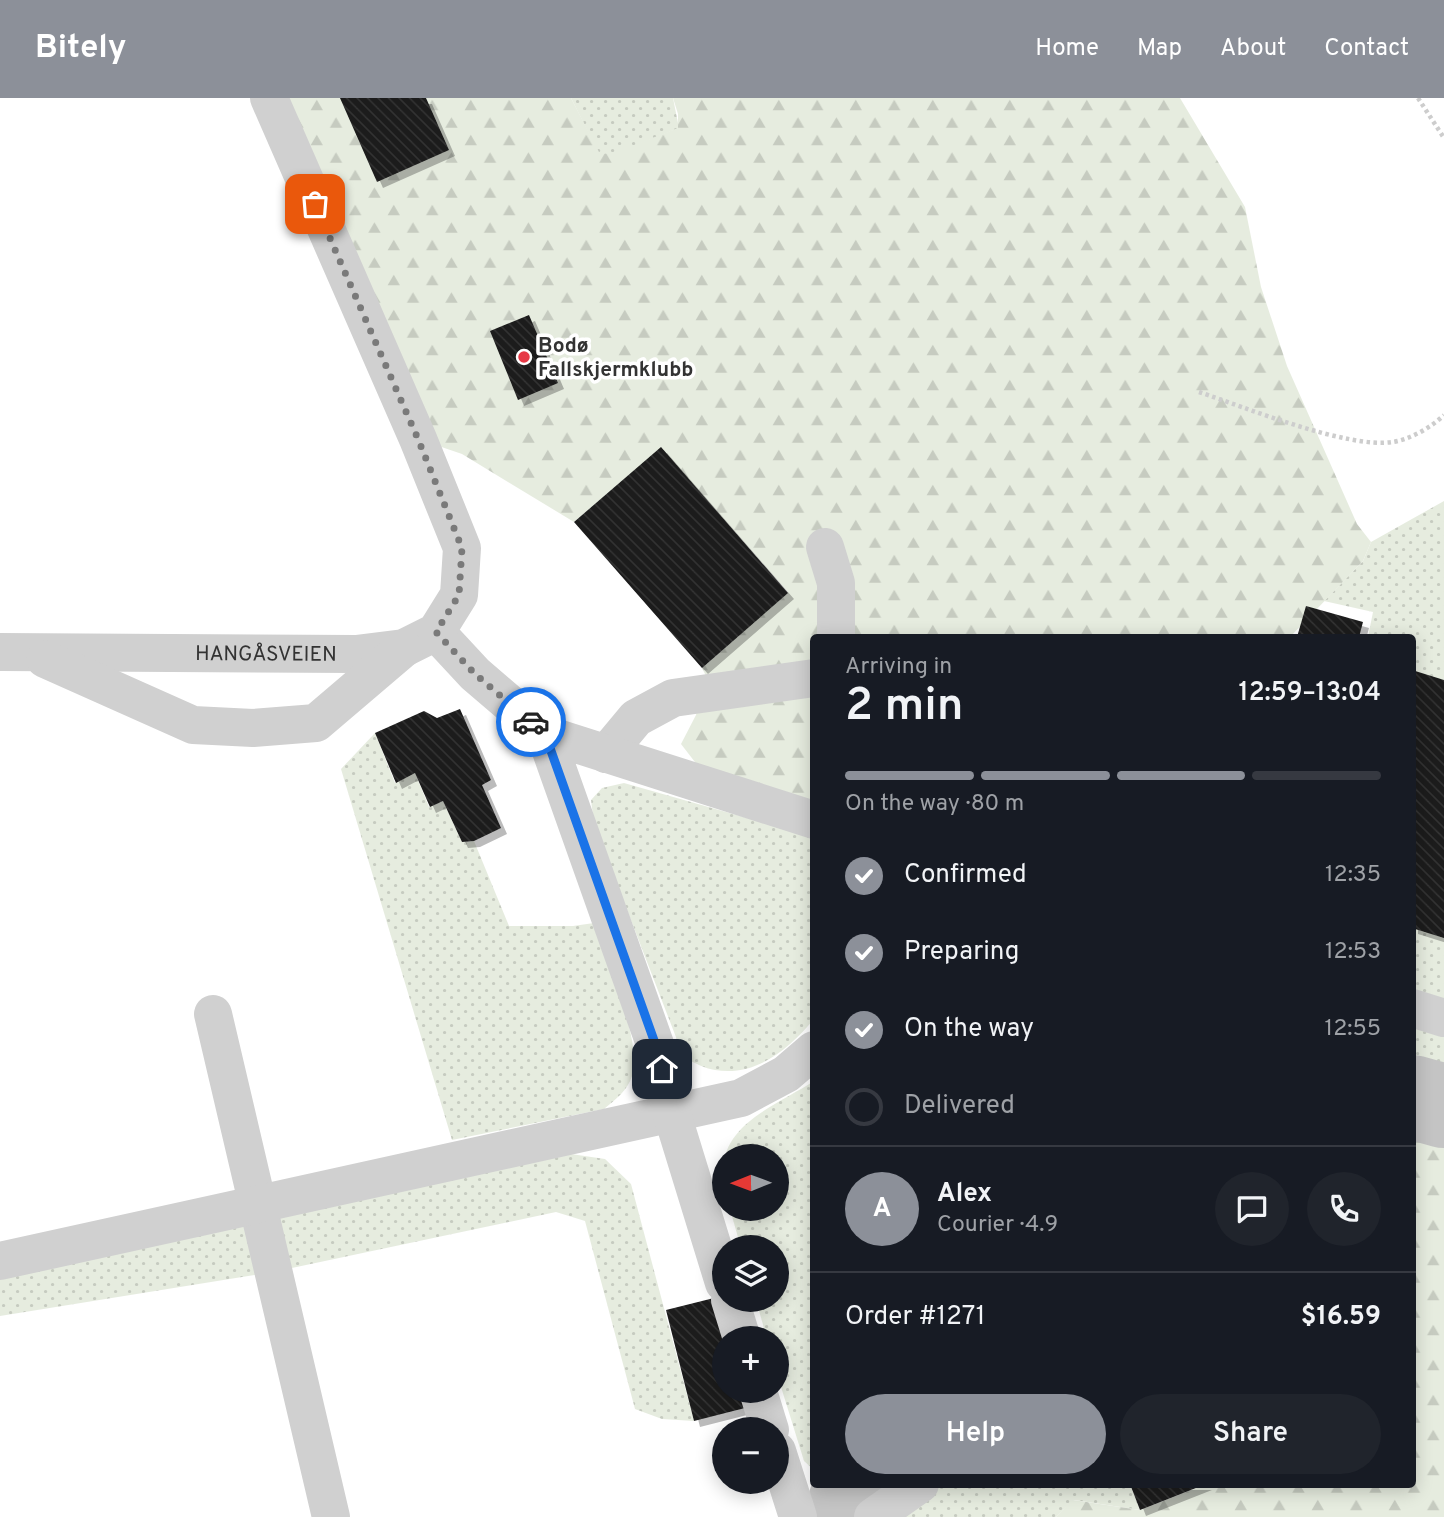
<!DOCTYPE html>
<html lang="en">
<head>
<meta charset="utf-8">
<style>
  body { margin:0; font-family:Overpass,sans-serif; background:#20242c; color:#f1f3f6; height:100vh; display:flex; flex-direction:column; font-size:26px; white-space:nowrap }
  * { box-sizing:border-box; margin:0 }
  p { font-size:23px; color:#9ea1a6 }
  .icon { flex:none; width:38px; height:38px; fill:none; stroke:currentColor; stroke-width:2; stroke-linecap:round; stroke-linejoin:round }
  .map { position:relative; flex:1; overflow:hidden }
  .sheet { position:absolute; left:810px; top:536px; width:606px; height:854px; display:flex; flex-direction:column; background:#171b24; border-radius:7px; box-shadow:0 4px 18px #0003 }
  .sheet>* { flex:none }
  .needle { width:46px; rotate:269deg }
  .buttons { position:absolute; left:712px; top:1046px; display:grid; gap:14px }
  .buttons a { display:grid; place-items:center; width:77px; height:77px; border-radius:50%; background:#171b24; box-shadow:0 4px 18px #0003; font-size:35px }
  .pin { position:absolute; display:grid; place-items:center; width:60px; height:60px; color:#fff; margin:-30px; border-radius:14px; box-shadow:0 4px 10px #0006 }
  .courier { position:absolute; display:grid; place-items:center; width:70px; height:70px; margin:-35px; border:5px solid #1a73e8; border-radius:50%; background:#fff; color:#222; box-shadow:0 2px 9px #0007 }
  .headline em { font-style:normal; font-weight:600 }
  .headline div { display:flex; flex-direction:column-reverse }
  .headline { display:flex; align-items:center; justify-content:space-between; height:119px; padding:0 35px }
  h1 { font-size:46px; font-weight:600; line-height:52px }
  .bar { display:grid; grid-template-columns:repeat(4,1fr); gap:10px 7px; align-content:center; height:84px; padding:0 35px }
  .bar i { height:9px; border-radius:5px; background:#363941 }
  .bar .active { background:#8c9099 }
  .bar p { grid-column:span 4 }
  .line { display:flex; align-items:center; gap:18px; padding:0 35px; border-top:2px solid #363941 }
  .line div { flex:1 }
  .round { display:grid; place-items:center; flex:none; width:74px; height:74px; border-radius:37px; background:#20242c }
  ol { padding:0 35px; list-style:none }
  li { display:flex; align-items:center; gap:21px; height:77px }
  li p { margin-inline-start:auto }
  li .icon { padding:7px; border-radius:50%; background:#8c9099; color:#fff; stroke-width:4 }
  li:last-child { color:#9ea1a6 }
  li i { width:38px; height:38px; border:4px solid #363941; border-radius:50% }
  .primary-button { display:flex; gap:14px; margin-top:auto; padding:14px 35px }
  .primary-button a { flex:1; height:80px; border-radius:42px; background:#8c9099; color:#fff; font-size:28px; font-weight:600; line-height:80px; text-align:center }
  .primary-button a+a { background:#20242c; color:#f1f3f6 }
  header { display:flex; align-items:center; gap:42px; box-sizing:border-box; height:98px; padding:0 35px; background:#8c9099; color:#fff }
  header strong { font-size:33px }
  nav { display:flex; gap:38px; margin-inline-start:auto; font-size:24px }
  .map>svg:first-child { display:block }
</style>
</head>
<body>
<header>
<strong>Bitely</strong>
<nav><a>Home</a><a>Map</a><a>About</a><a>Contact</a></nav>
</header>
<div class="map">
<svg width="1444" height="1419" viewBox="0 0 1444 1419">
  <defs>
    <pattern id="grass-dots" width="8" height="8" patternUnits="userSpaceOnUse" patternTransform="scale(1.75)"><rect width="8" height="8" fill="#e6ecdf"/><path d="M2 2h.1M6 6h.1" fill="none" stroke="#c6cbc0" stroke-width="1.8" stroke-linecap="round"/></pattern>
    <pattern id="forest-firs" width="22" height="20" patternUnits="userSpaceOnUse" patternTransform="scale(1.75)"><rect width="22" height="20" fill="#e6ecdf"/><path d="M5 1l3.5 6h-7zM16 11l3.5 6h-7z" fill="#c6cbc0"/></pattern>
    <pattern id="building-back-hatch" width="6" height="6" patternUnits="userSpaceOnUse" patternTransform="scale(1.75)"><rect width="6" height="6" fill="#1a1a1a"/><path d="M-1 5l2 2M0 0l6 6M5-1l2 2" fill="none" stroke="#333"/></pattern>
    <filter id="shadow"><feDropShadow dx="6" dy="6" stdDeviation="0" flood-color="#0004"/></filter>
  </defs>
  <rect width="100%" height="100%" fill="#fff"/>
  <path fill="url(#grass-dots)" d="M571 0H673L679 30 614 56H599Z
    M1444 403V902L1412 892V539H1368L1373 514 1324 503 1363 463 1371 444Z
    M375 635 395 685 415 675 429 709 443 703 462 744 474 743 509 828H573L594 825C606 861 643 944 632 978 628 992 615 1002 604 1011L452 1042 341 671Z
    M624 685 814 739V921C789 951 756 979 715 972 705 971 694 964 684 960L594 726 591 702 602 690Z
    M1412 928 1444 937V977L1412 970Z
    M814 983V1372L804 1363 777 1276V1241H767L756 1202H777V1150H741L730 1111H777V1059H724V1076C719 1027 779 1006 814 983Z
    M571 1056 605 1061 631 1086 694 1323 662 1321 635 1311 585 1123 556 1114 273 1174 0 1218V1181Z
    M886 1386H1130L1140 1412 1074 1402 1056 1419H875Z"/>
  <path fill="url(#forest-firs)" d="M269 0H571L600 56 614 55 678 30V16L673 0H1180L1245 109 1261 189 1287 268 1357 426 1371 444 1363 463 1290 539H814V703L698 668 681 646 696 617 706 578 702 570 788 494 661 350 574 424 462 356 418 341Z
    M1412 1035 1444 1043V1419H1056L1073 1402 1140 1412 1207 1386H1412Z"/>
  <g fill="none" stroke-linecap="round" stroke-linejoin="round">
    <path stroke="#c4c4c4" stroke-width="84" d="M1412 999 1444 1008
      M845 1419 856 1386"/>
  </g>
  <path fill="url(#building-back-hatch)" filter="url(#shadow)" d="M340 0H426L449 52 377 84Z
    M529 217 558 285 518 302 490 233Z
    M661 349 788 495 702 570 574 424Z
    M1306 508 1363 524 1359 539H1297Z
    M1412 572 1444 582V840L1412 830Z
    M460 611 491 682 482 687 501 730 474 743 462 744 443 703 430 709 415 675 396 685 375 635 424 613 437 620Z
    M718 1199 724 1241V1293H741L745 1310 694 1323 666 1212Z
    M1130 1386H1206L1140 1412Z"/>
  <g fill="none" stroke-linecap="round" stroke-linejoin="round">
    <path stroke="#cdcdcd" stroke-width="4.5" stroke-dasharray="3.5 3.5" stroke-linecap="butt" d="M1418 0 1444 40
      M1199 294C1244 309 1348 351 1392 344 1409 342 1432 329 1444 317"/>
    <g stroke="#d0d0d0" stroke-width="38">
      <path d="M825 449 836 485V539"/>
      <path d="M436 534 475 576 545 636"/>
      <path id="s1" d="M0 554 356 556 404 550 436 534 459 497 462 450 418 341 269 0"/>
      <path d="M45 561 193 627 253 630 316 625 404 550"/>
      <path d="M606 656 636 620 673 600 814 580"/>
      <path d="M1412 910 1444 920"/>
      <path d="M213 916 331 1419"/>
      <path d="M0 1163 741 1000 786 976 814 952"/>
      <path d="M724 1185 672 1016 656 949 545 636 814 722"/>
      <path d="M730 1202 742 1241"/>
      <path d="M758 1293 770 1332"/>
      <path d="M777 1353 798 1419"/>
      <path d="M873 1419 920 1386"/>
    </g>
  </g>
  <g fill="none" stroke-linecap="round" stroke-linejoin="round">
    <path stroke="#7a7a7a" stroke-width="7" stroke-dasharray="0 12.6" d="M315 106 418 341 462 450 459 497 436 534 475 576 531 624"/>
    <path stroke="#1a73e8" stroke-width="9" d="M531 624 545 636 656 948 662 971"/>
  </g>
  <circle fill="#e63946" stroke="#fff" stroke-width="2.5" cx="524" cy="259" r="7"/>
  <g text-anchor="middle" stroke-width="7" stroke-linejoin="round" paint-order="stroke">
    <g font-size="21" font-weight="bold" fill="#333" stroke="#fff" text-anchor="start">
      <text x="538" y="254">Bodø<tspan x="538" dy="24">Fallskjermklubb</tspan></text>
    </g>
    <g font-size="21" fill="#333" stroke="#fff">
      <text dy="7" stroke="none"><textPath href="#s1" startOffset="266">HANGÅSVEIEN</textPath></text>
    </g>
  </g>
</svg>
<div class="buttons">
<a><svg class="needle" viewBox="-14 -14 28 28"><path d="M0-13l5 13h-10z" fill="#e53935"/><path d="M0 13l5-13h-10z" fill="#9ea1a6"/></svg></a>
<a><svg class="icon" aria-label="layers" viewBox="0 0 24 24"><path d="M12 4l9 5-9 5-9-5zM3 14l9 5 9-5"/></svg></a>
<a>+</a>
<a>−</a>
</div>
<div class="pin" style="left:315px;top:106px;background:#ea580c"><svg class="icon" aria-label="bag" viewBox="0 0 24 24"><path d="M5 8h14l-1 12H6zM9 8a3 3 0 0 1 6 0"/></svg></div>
<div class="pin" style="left:662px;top:971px;background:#1f2937"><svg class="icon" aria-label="home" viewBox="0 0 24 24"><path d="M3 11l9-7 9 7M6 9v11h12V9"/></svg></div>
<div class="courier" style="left:531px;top:624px"><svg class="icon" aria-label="car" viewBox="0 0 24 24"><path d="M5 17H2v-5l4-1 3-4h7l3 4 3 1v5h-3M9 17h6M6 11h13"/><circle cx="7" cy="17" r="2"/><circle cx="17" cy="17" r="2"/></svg></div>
<section class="sheet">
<div class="headline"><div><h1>2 min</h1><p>Arriving in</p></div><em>12:59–13:04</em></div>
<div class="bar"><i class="active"></i><i class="active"></i><i class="active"></i><i></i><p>On the way · 80 m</p></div>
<ol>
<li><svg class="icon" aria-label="check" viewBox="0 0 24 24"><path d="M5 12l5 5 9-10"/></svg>Confirmed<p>12:35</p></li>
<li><svg class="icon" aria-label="check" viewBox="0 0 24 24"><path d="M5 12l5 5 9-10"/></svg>Preparing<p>12:53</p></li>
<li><svg class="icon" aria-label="check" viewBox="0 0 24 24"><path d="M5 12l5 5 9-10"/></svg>On the way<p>12:55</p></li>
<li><i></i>Delivered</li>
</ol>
<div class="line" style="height:126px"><b class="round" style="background:#8c9099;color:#fff">A</b><div><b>Alex</b><p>Courier · 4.9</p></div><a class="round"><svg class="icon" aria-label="chat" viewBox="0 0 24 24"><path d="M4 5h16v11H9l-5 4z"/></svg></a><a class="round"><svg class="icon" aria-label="phone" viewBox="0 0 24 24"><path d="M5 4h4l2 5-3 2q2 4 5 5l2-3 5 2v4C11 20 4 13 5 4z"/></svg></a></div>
<div class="line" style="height:91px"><div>Order #1271</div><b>$16.59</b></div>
<div class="primary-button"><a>Help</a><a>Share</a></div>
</section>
</div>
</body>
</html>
